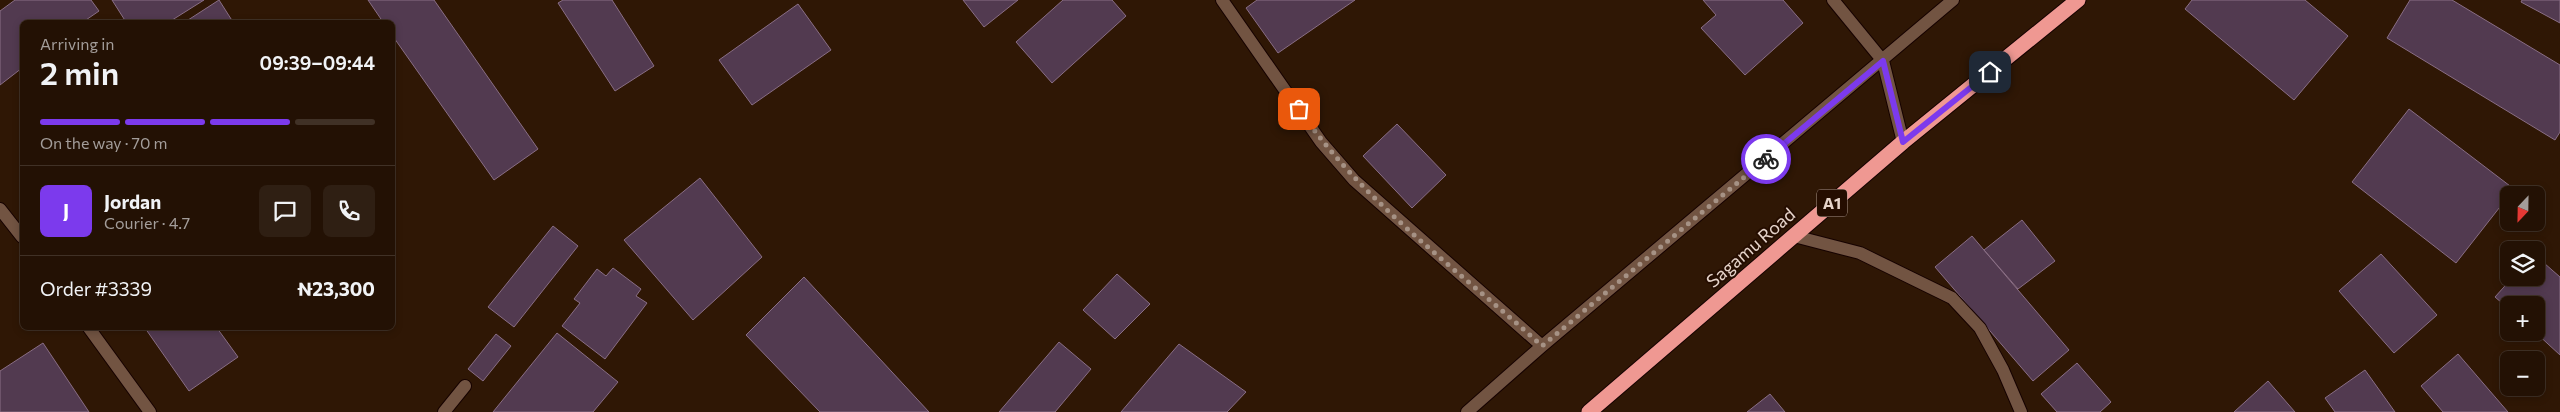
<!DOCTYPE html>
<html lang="en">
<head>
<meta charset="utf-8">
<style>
  body { margin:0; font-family:Commissioner,sans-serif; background:#2f1f13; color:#f1f3f6; height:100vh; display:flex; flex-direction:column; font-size:19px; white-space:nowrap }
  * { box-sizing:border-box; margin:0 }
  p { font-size:16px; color:#a39d9a }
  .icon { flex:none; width:28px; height:28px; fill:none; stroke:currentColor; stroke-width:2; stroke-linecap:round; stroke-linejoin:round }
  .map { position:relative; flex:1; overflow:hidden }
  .drawer { position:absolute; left:20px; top:20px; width:375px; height:310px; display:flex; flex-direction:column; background:#231104; border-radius:8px; box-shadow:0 2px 8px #0003,0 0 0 1px #403126 }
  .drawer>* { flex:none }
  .needle { width:32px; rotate:202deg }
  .tools { position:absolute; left:2500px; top:186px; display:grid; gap:10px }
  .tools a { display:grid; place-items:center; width:45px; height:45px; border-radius:8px; background:#231104; box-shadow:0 2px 8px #0003,0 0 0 1px #403126; font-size:25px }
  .pin { position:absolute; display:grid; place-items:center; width:42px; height:42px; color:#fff; margin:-21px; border-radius:10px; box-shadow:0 2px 8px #0006 }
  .courier { position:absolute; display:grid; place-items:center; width:50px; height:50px; margin:-25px; border:4px solid #7c3aed; border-radius:50%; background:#fff; color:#222; box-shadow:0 1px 6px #0007 }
  .summary em { font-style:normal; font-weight:600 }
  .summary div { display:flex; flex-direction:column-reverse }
  .summary { display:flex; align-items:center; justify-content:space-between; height:85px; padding:0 20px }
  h1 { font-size:32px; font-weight:600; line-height:38px }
  .bar { display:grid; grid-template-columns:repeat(4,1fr); gap:8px 5px; align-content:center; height:60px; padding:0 20px }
  .bar i { height:6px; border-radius:4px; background:#403126 }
  .bar .active { background:#7c3aed }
  .bar p { grid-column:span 4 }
  .line { display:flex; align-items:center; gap:12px; padding:0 20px; border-top:1px solid #403126 }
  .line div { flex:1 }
  .round { display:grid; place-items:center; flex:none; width:52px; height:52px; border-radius:8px; background:#2f1f13 }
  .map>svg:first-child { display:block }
</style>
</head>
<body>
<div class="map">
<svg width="2560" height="412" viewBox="0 0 2560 412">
  <rect width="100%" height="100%" fill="#2f1705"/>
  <path fill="#523a50" stroke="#896e85" d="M15 0H91L99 11 83 22H22V68L0 85V11Z
    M112 0H204L169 22H126Z
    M219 0 233 22H185Z
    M368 0H434L538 149 494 180 392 35V22H383Z
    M563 0H612L654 66 615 91 558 3Z
    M963 0H1018L984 27Z
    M1063 0H1112L1126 16 1052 83 1016 42Z
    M1257 0H1355L1278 53 1246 8Z
    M1703 0H1783L1803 23 1745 75 1701 28 1716 15Z
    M2192 0H2305L2348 36 2294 100 2185 9Z
    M2410 0H2452L2560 65V132L2555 140 2387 38Z
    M2522 0H2560V23L2521 2Z
    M798 4 831 50 752 105 719 60Z
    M2409 109 2514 189 2456 263 2352 182Z
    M1397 124 1446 175 1412 208 1363 156Z
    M700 178 762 257 693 320 624 240Z
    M2022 220 2055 261 2018 289 1984 250Z
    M553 226 578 246 514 327 488 307Z
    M1972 236 2069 350 2033 381 1935 267Z
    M2381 254 2437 315 2394 353 2339 291Z
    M2536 256 2560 277V355L2535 332 2536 305H2509V309L2495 297 2512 278H2536Z
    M613 268 641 289 636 296 647 303 605 359 562 326 580 303 574 299 597 269 606 276Z
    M1117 274 1150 304 1115 339 1083 310Z
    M804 277 929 412H820L746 335Z
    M145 328H217L238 357 189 391Z
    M557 333 618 382 593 412H493Z
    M496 334 511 346 483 381 468 369Z
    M1059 342 1091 369 1055 412H999Z
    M43 343 89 412H0V371Z
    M1179 344 1246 392 1227 412H1121Z
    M2458 354 2508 412H2443L2421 386Z
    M2077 363 2111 402 2100 412H2057L2041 394Z
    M2365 370 2395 412H2335L2325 398Z
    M2268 381 2295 412H2234Z
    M1770 394 1785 412H1747Z"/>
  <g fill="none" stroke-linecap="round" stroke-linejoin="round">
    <defs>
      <path id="lane" d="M444 412 465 386"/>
      <path id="street" d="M1222 0 1321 142 1354 180 1542 346
        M1833 0 1883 61 1903 142
        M0 209 22 237
        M1794 236 1860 253 1952 298 1980 328 2003 370 2021 412
        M89 328 150 412
        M1467 412 1542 346 1953 0"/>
      <path id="highway" d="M1589 412 1903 142 2078 0"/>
    </defs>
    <use href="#lane" stroke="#160200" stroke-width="14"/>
    <use href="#street" stroke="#160200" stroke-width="14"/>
    <use href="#highway" stroke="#160200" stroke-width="17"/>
    <use href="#lane" stroke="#725442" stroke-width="12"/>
    <use href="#street" stroke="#725442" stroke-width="12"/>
    <use href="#highway" stroke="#ef9892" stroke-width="15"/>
  </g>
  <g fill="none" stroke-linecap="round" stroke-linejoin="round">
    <path stroke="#a69285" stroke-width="5" stroke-dasharray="0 9" d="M1299 109C1363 203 1459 270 1542 346L1766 159"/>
    <path stroke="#7c3aed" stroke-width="6" d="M1766 159 1883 61 1903 142 1990 72"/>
  </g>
  <g text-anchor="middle" stroke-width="4" stroke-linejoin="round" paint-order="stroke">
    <rect fill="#250d00" stroke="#ac988d" stroke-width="1" x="1817" y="189.5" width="30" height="27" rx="4"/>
    <g font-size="16" font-weight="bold" fill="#e6d4ca">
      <text x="1832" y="209">A1</text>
    </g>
    <g font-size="18" fill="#e6d4ca" stroke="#250d00">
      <text transform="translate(1751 248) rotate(-41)" y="6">Sagamu Road</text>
    </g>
  </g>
</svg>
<div class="tools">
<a><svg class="needle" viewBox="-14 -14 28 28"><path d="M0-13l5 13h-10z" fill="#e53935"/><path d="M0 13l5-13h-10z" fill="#a39d9a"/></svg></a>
<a><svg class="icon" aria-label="layers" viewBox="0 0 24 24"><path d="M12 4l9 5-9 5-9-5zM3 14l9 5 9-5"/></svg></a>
<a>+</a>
<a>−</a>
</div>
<div class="pin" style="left:1299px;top:109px;background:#ea580c"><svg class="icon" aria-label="bag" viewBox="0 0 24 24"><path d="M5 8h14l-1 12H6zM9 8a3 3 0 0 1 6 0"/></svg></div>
<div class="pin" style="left:1990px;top:72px;background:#1f2937"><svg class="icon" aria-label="home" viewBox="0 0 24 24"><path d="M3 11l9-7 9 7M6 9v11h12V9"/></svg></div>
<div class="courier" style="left:1766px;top:159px"><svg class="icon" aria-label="bike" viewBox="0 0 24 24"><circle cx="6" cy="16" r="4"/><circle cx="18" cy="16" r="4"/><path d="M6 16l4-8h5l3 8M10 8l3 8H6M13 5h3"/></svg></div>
<section class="drawer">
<div class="summary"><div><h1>2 min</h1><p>Arriving in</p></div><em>09:39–09:44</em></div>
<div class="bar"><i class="active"></i><i class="active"></i><i class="active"></i><i></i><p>On the way · 70 m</p></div>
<div class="line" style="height:90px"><b class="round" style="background:#7c3aed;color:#fff">J</b><div><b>Jordan</b><p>Courier · 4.7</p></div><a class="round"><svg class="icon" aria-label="chat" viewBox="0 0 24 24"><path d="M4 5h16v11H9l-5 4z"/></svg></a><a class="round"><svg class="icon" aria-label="phone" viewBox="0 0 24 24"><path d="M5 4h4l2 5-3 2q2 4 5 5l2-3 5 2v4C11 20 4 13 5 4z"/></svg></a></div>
<div class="line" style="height:65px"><div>Order #3339</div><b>₦23,300</b></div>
</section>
</div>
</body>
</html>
